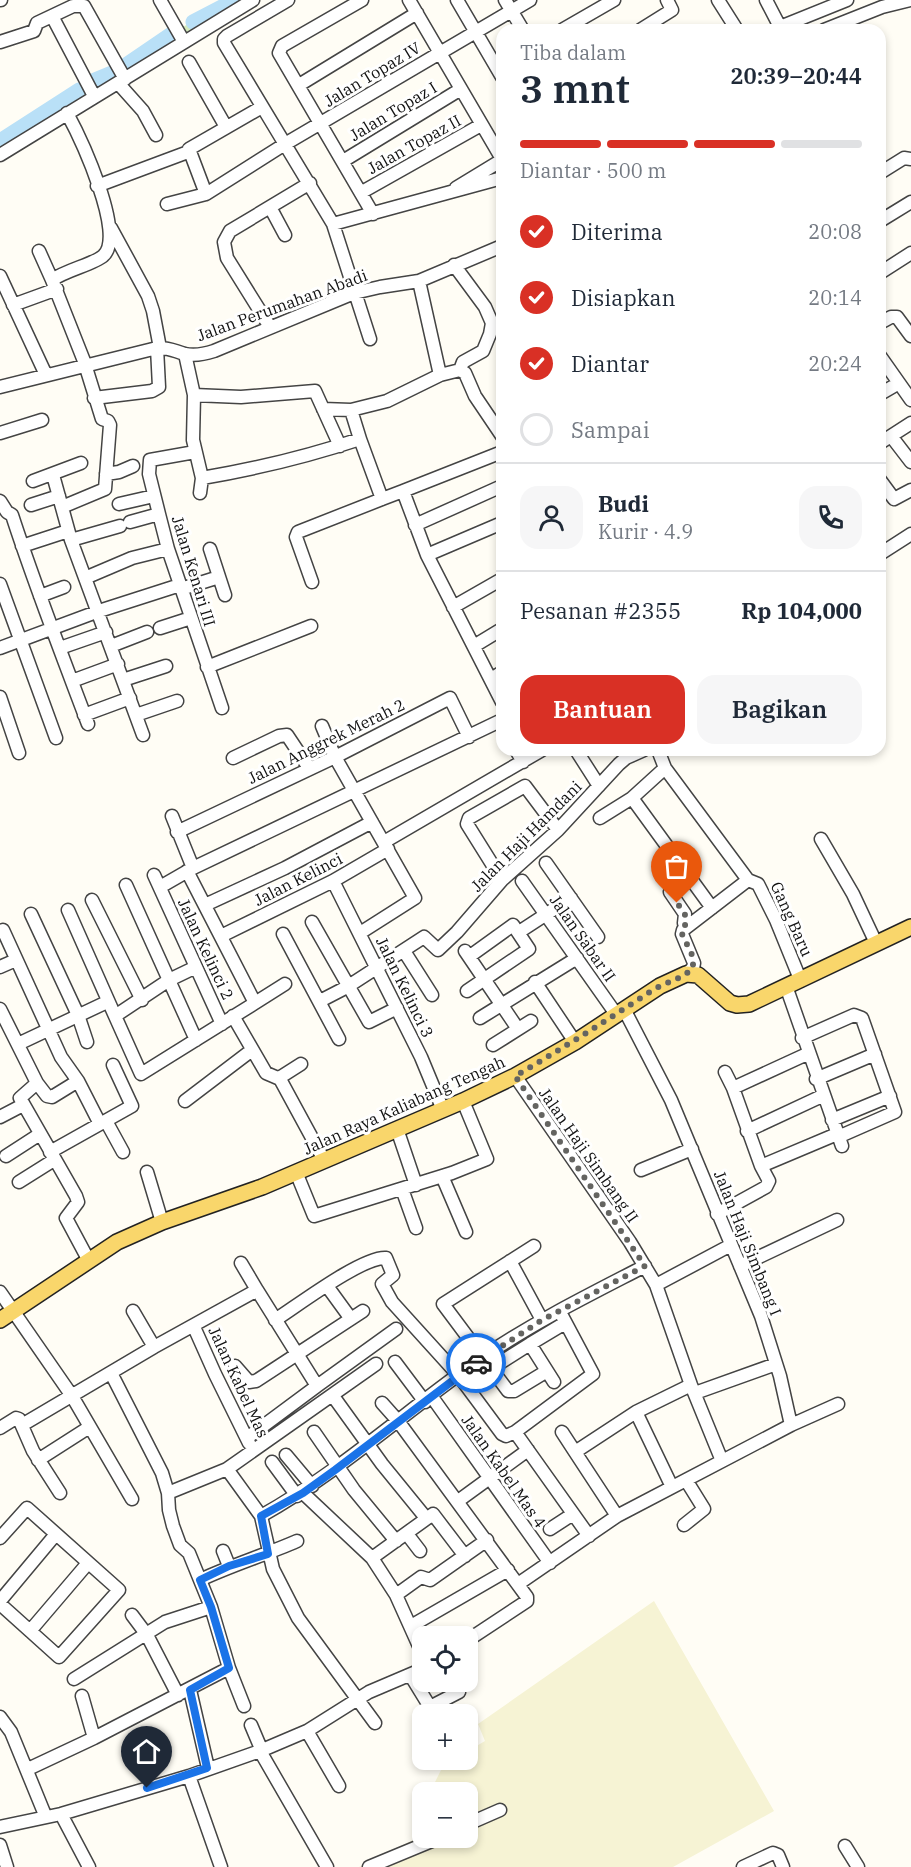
<!DOCTYPE html>
<html lang="id">
<head>
<meta charset="utf-8">
<style>
  body { margin:0; font-family:"IBM Plex Serif",serif; background:#f6f6f7; color:#1f2937; height:100vh; display:flex; flex-direction:column; font-size:22px; white-space:nowrap }
  * { box-sizing:border-box; margin:0 }
  p { font-size:20px; color:#747a83 }
  .icon { flex:none; width:33px; height:33px; fill:none; stroke:currentColor; stroke-width:2; stroke-linecap:round; stroke-linejoin:round }
  .map { position:relative; flex:1; overflow:hidden }
  .drawer { position:absolute; left:496px; top:24px; width:390px; height:732px; display:flex; flex-direction:column; background:#fff; border-radius:18px; box-shadow:0 3px 9px #0003 }
  .drawer>* { flex:none }
  .fabs { position:absolute; left:412px; top:1626px; display:grid; gap:12px }
  .fabs a { display:grid; place-items:center; width:66px; height:66px; border-radius:12px; background:#fff; box-shadow:0 3px 9px #0003; font-size:30px }
  .pin { position:absolute; display:grid; place-items:center; width:51px; height:51px; color:#fff; margin:-62px -26px; border-radius:50% 50% 50% 0; rotate:-45deg; box-shadow:0 0 6px #0007 }
  .pin .icon { rotate:45deg }
  .courier { position:absolute; display:grid; place-items:center; width:60px; height:60px; margin:-30px; border:4px solid #1a73e8; border-radius:50%; background:#fff; color:#222; box-shadow:0 2px 8px #0007 }
  .head em { font-style:normal; font-weight:600 }
  .head div { display:flex; flex-direction:column-reverse }
  .head { display:flex; align-items:center; justify-content:space-between; height:102px; padding:0 24px }
  h1 { font-size:39px; font-weight:600; line-height:45px }
  .bar { display:grid; grid-template-columns:repeat(4,1fr); gap:9px 6px; align-content:center; height:72px; padding:0 24px }
  .bar i { height:8px; border-radius:4px; background:#e0e1e3 }
  .bar .active { background:#d93025 }
  .bar p { grid-column:span 4 }
  .line { display:flex; align-items:center; gap:15px; padding:0 24px; border-top:2px solid #e0e1e3 }
  .line div { flex:1 }
  .round { display:grid; place-items:center; flex:none; width:63px; height:63px; border-radius:18px; background:#f6f6f7 }
  ol { padding:0 24px; list-style:none }
  li { display:flex; align-items:center; gap:18px; height:66px }
  li p { margin-inline-start:auto }
  li .icon { padding:6px; border-radius:50%; background:#d93025; color:#fff; stroke-width:4 }
  li:last-child { color:#747a83 }
  li i { width:33px; height:33px; border:3px solid #e0e1e3; border-radius:50% }
  .action { display:flex; gap:12px; margin-top:auto; padding:12px 24px }
  .action a { flex:1; height:69px; border-radius:18px; background:#d93025; color:#fff; font-size:24px; font-weight:600; line-height:69px; text-align:center }
  .action a+a { background:#f6f6f7; color:#1f2937 }
  .map>svg:first-child { display:block }
</style>
</head>
<body>
<div class="map">
<svg width="911" height="1867" viewBox="0 0 911 1867">
  <rect width="100%" height="100%" fill="#fffdf5"/>
  <path fill="#f6f3d4" d="M654 1601 774 1811 673 1867H359L423 1835V1838H468V1792H430L443 1766 454 1760H468V1751L485 1741 478 1724Z"/>
  <path fill="#d5ebbd" d="M234 0H253L0 155V141L95 80 126 65 177 30Z"/>
  <g fill="none" stroke-linecap="round" stroke-linejoin="round">
    <path stroke="#b9e0f7" stroke-width="15" d="M193 22 235 0
      M126 65 170 35
      M95 80 112 73
      M0 141 79 90"/>
    <defs>
      <path id="minor" d="M0 0H1
        M160 0 184 42
        M288 0 227 36 224 39V43L333 224 370 339
        M362 0 282 46 279 53 373 214
        M409 0 502 159
        M457 0 502 77
        M505 0 523 30
        M718 0 737 30
        M766 0 780 27 847 0
        M52 16 94 96
        M562 30 614 0
        M640 30 672 10 667 0
        M824 30 882 7 910 0
        M0 42 34 31 37 23 73 6H84L125 79
        M189 62 226 127
        M118 83 143 111 156 135
        M299 85 417 13
        M262 107 189 149 206 194 285 144 530 0
        M0 155 253 0
        M343 161 461 89
        M880 173 904 158 911 159
        M97 186 188 152
        M456 188 502 160
        M362 192 481 125
        M167 204 206 194
        M270 207 285 235
        M880 221 911 202
        M333 224 502 178
        M111 228 148 296 153 311 160 348
        M39 251 52 280
        M454 265 485 307 492 323 490 334 483 351 463 362 460 370
        M880 273 911 253
        M0 276 46 375
        M419 281 440 375
        M13 305 57 289
        M880 323 891 317H897L911 336
        M270 327 227 258 224 242 230 231 310 183
        M185 354 194 395 193 440 202 478 200 493
        M880 356 911 400
        M460 370 465 373 475 396 502 436
        M0 387 157 348C169 347 174 351 185 354 195 356 205 354 214 351L354 293 380 287 419 281 502 246
        M880 394 899 383
        M194 395 241 397 315 391 340 446
        M94 398 152 391 159 387 157 348
        M323 409 351 410 387 401 440 375 460 370
        M0 433 42 420
        M891 436 911 462
        M360 439 382 499 403 491
        M880 443 911 423
        M502 452 403 491 427 555 502 702
        M106 474 119 472 133 466
        M53 475 71 540 143 735
        M202 478C255 469 309 456 360 439L351 410
        M880 480 894 499 911 490
        M33 481 81 463
        M0 501 7 512 12 515C35 586 62 655 88 724
        M119 504 154 496
        M31 505 59 496
        M62 507 105 489 110 425 108 421 102 419 84 361 52 280C66 270 94 264 103 256 127 236 80 137 67 113
        M159 514 149 474 150 460 195 452
        M130 522 159 514 168 549 222 708
        M415 525 502 486
        M71 540 120 526
        M22 546 68 531
        M210 549 225 595
        M880 554 911 534
        M427 555 502 523
        M85 578 132 558 168 549
        M312 582 296 537 298 532 382 499
        M0 584 56 738
        M181 589 219 577
        M40 596 64 587
        M453 607 502 579
        M160 628 191 618
        M111 646 147 632
        M474 646 502 629
        M0 648 99 611 180 585
        M60 648 106 632
        M207 667 311 626
        M491 679 502 672
        M123 680 166 666
        M72 681 118 664
        M0 697 19 753
        M84 715 130 698
        M136 715 177 701
        M322 726 335 757 415 898 360 933
        M516 750 523 762
        M576 750 599 786
        M658 750 665 768 748 880
        M233 758 279 736 287 735 309 768
        M665 768 632 798 712 908
        M172 816 193 868
        M600 818 632 798
        M177 832 335 757 450 698 469 737
        M821 839 853 894 876 943
        M384 842 542 750
        M546 863 598 937
        M154 875 222 1024
        M502 880 467 824 469 818 525 786 558 830
        M748 880 758 884 776 920 800 979
        M333 881 421 1057 443 1110
        M522 881 616 1014
        M126 885 196 1040
        M160 887 193 868 502 720
        M670 892 685 914 684 923 686 927
        M92 900 142 1000
        M205 905 285 868 372 822
        M68 910 115 1016 169 980 196 967
        M31 914 78 1015 87 1042
        M312 922 369 1022 397 1008
        M3 930 61 1057 78 1081 100 1124
        M519 932 571 898
        M283 934 339 1039
        M221 936 333 881 388 849
        M404 951 432 995
        M465 951 518 1029
        M0 967 16 960
        M686 974 693 968 694 963 682 934 683 930 748 880
        M535 982 575 1042
        M786 986 842 1146
        M467 991 529 949 513 925 470 956
        M320 1001 347 987 424 937 438 950 457 932 502 880 558 830 619 764 626 758 644 750
        M255 1003 285 984
        M0 1009 37 1083 47 1096 52 1097 78 1081
        M115 1016 141 1074 255 1003 187 871
        M233 1016 266 1073 280 1079 324 1160
        M480 1018 577 958
        M802 1038 854 1015 862 1018 895 1112 838 1137
        M18 1044 107 1002
        M493 1045 531 1021
        M807 1054 733 1088 761 1166 837 1134
        M725 1072 733 1088
        M515 1076 630 1242 656 1285 691 1385 722 1461
        M279 1078 301 1064
        M816 1079 875 1054
        M37 1083 20 1098 76 1196 78 1202 66 1218 89 1261
        M185 1101 252 1050
        M0 1117 23 1105
        M832 1120 890 1096
        M106 1121 123 1152
        M397 1129 416 1185
        M747 1131 822 1096
        M50 1152 132 1106 113 1065
        M6 1156 40 1134
        M641 1170 692 1149
        M147 1172 162 1222
        M296 1172 314 1216 452 1173 487 1159 463 1101
        M442 1176 466 1232
        M19 1182 54 1160
        M402 1189 416 1228
        M717 1214 766 1187 769 1181 761 1166
        M534 1246 443 1304 508 1391H514L547 1371
        M510 1261 542 1320
        M241 1263 257 1290
        M740 1266 837 1220
        M656 1285 731 1245
        M327 1286 351 1319
        M0 1292 72 1396 132 1499
        M133 1311 154 1347
        M275 1320C297 1306 363 1256 386 1258L393 1275 382 1284 392 1302 459 1376 502 1434 506 1436 515 1432 589 1536
        M194 1327 215 1374 249 1443
        M395 1362 425 1402
        M235 1366 249 1382 256 1381 363 1311
        M492 1368 530 1344
        M111 1373 162 1473 168 1493 169 1510 173 1526 180 1545 189 1553 211 1607 229 1668 244 1706
        M554 1382 530 1344 565 1323
        M317 1386 396 1329
        M695 1393 776 1364
        M333 1396 382 1464 426 1518
        M432 1397 550 1563
        M382 1403 398 1421 527 1597V1601L468 1640
        M636 1412 672 1487
        M22 1425 154 1347 257 1290 317 1386 247 1438
        M791 1425 838 1404
        M0 1428 16 1418 19 1419 33 1451 60 1493
        M314 1432 354 1490 396 1541
        M515 1432 593 1374 560 1312
        M562 1432 575 1452
        M286 1455 312 1486
        M38 1460 88 1428
        M272 1462 297 1496
        M227 1469 261 1516 273 1569 298 1618 375 1723
        M168 1493 227 1469 376 1364
        M303 1493 372 1558 396 1595 423 1655
        M458 1501 528 1450
        M261 1516C342 1471 410 1407 486 1355 536 1321 591 1294 645 1266
        M617 1516 575 1452 636 1412 691 1385
        M684 1525 704 1509 686 1480
        M550 1529 573 1514
        M407 1534 420 1551
        M0 1538 27 1508 119 1590 59 1657 0 1604
        M223 1551 229 1566
        M372 1558 433 1514 465 1556
        M200 1580C232 1565 265 1555 297 1541
        M518 1584 617 1516 791 1425 780 1376 761 1316 671 1100 624 1009
        M396 1595 421 1577 430 1580 487 1540
        M0 1601 56 1534
        M132 1615 147 1635 178 1695
        M411 1626 508 1570
        M30 1631 88 1563
        M411 1676 430 1707 459 1692
        M74 1679 165 1622 211 1607
        M190 1690 208 1768
        M82 1696 94 1738
        M0 1717 11 1732 45 1815
        M251 1725 262 1751
        M307 1731 339 1786
        M260 1751 327 1867
        M28 1769 94 1738 229 1668
        M189 1776 221 1867
        M61 1814 89 1867
        M468 1824 500 1810
        M0 1827 61 1814 189 1776 260 1751 307 1731 369 1692 423 1669
        M0 1845 7 1867
        M845 1846 858 1867
        M369 1867 439 1838
        M743 1867 773 1853 778 1855 783 1867"/>
      <path id="major" d="M0 1320 117 1242 162 1222 262 1187 463 1101 515 1076 575 1042 660 986 686 974 698 975 730 1003 737 1005 749 1004 911 927"/>
    </defs>
    <use href="#minor" stroke="#444" stroke-width="15"/>
    <use href="#major" stroke="#222" stroke-width="18"/>
    <use href="#minor" stroke="#fff" stroke-width="12"/>
    <use href="#major" stroke="#f9d66b" stroke-width="15"/>
  </g>
  <g fill="none" stroke-linecap="round" stroke-linejoin="round">
    <path stroke="#646461" stroke-width="6" stroke-dasharray="0 10.8" d="M476 1363 542 1320 645 1266 515 1076C562 1049 607 1020 653 990 666 982 682 979 693 968V957L682 934 686 927 684 923 685 914 677 903"/>
    <path stroke="#1a73e8" stroke-width="8" d="M147 1788 207 1768 190 1690 229 1668 211 1607 200 1580 229 1566 268 1554 261 1516 303 1493 335 1470 476 1363"/>
  </g>
  <g text-anchor="middle" stroke-width="6" stroke-linejoin="round" paint-order="stroke">
    <g font-size="16" fill="#111" stroke="#fff">
      <text transform="translate(372 74) rotate(-31)" y="6">Jalan Topaz IV</text>
      <text transform="translate(393 111) rotate(-31)" y="6">Jalan Topaz I</text>
      <text transform="translate(414 144) rotate(-29)" y="6">Jalan Topaz II</text>
      <text transform="translate(282 305) rotate(-20)" y="6">Jalan Perumahan Abadi</text>
      <text transform="translate(194 571) rotate(73)" y="6">Jalan Kenari III</text>
      <text transform="translate(326 741) rotate(-26)" y="6">Jalan Anggrek Merah 2</text>
      <text transform="translate(526 836) rotate(-45)" y="6">Jalan Haji Hamdani</text>
      <text transform="translate(298 879) rotate(-27)" y="6">Jalan Kelinci</text>
      <text transform="translate(792 919) rotate(66)" y="6">Gang Baru</text>
      <text transform="translate(583 938) rotate(55)" y="6">Jalan Sabar II</text>
      <text transform="translate(206 949) rotate(65)" y="6">Jalan Kelinci 2</text>
      <text transform="translate(405 987) rotate(64)" y="6">Jalan Kelinci 3</text>
      <text transform="translate(404 1105) rotate(-24)" y="6">Jalan Raya Kaliabang Tengah</text>
      <text transform="translate(589 1155) rotate(55)" y="6">Jalan Haji Simbang II</text>
      <text transform="translate(748 1243) rotate(68)" y="6">Jalan Haji Simbang I</text>
      <text transform="translate(239 1382) rotate(65)" y="6">Jalan Kabel Mas</text>
      <text transform="translate(504 1471) rotate(55)" y="6">Jalan Kabel Mas 4</text>
    </g>
  </g>
</svg>
<div class="fabs">
<a><svg class="icon" aria-label="locate" viewBox="0 0 24 24"><circle cx="12" cy="12" r="6"/><path d="M12 2v4M12 18v4M2 12h4M18 12h4"/></svg></a>
<a>+</a>
<a>−</a>
</div>
<div class="pin" style="left:677px;top:903px;background:#ea580c"><svg class="icon" aria-label="bag" viewBox="0 0 24 24"><path d="M5 8h14l-1 12H6zM9 8a3 3 0 0 1 6 0"/></svg></div>
<div class="pin" style="left:147px;top:1788px;background:#1f2937"><svg class="icon" aria-label="home" viewBox="0 0 24 24"><path d="M3 11l9-7 9 7M6 9v11h12V9"/></svg></div>
<div class="courier" style="left:476px;top:1363px"><svg class="icon" aria-label="car" viewBox="0 0 24 24"><path d="M5 17H2v-5l4-1 3-4h7l3 4 3 1v5h-3M9 17h6M6 11h13"/><circle cx="7" cy="17" r="2"/><circle cx="17" cy="17" r="2"/></svg></div>
<section class="drawer">
<div class="head"><div><h1>3 mnt</h1><p>Tiba dalam</p></div><em>20:39–20:44</em></div>
<div class="bar"><i class="active"></i><i class="active"></i><i class="active"></i><i></i><p>Diantar · 500 m</p></div>
<ol>
<li><svg class="icon" aria-label="check" viewBox="0 0 24 24"><path d="M5 12l5 5 9-10"/></svg>Diterima<p>20:08</p></li>
<li><svg class="icon" aria-label="check" viewBox="0 0 24 24"><path d="M5 12l5 5 9-10"/></svg>Disiapkan<p>20:14</p></li>
<li><svg class="icon" aria-label="check" viewBox="0 0 24 24"><path d="M5 12l5 5 9-10"/></svg>Diantar<p>20:24</p></li>
<li><i></i>Sampai</li>
</ol>
<div class="line" style="height:108px"><a class="round"><svg class="icon" aria-label="person" viewBox="0 0 24 24"><circle cx="12" cy="8" r="4"/><path d="M4 21q1-7 8-7t8 7"/></svg></a><div><b>Budi</b><p>Kurir · 4.9</p></div><a class="round"><svg class="icon" aria-label="phone" viewBox="0 0 24 24"><path d="M5 4h4l2 5-3 2q2 4 5 5l2-3 5 2v4C11 20 4 13 5 4z"/></svg></a></div>
<div class="line" style="height:78px"><div>Pesanan #2355</div><b>Rp 104,000</b></div>
<div class="action"><a>Bantuan</a><a>Bagikan</a></div>
</section>
</div>
</body>
</html>
